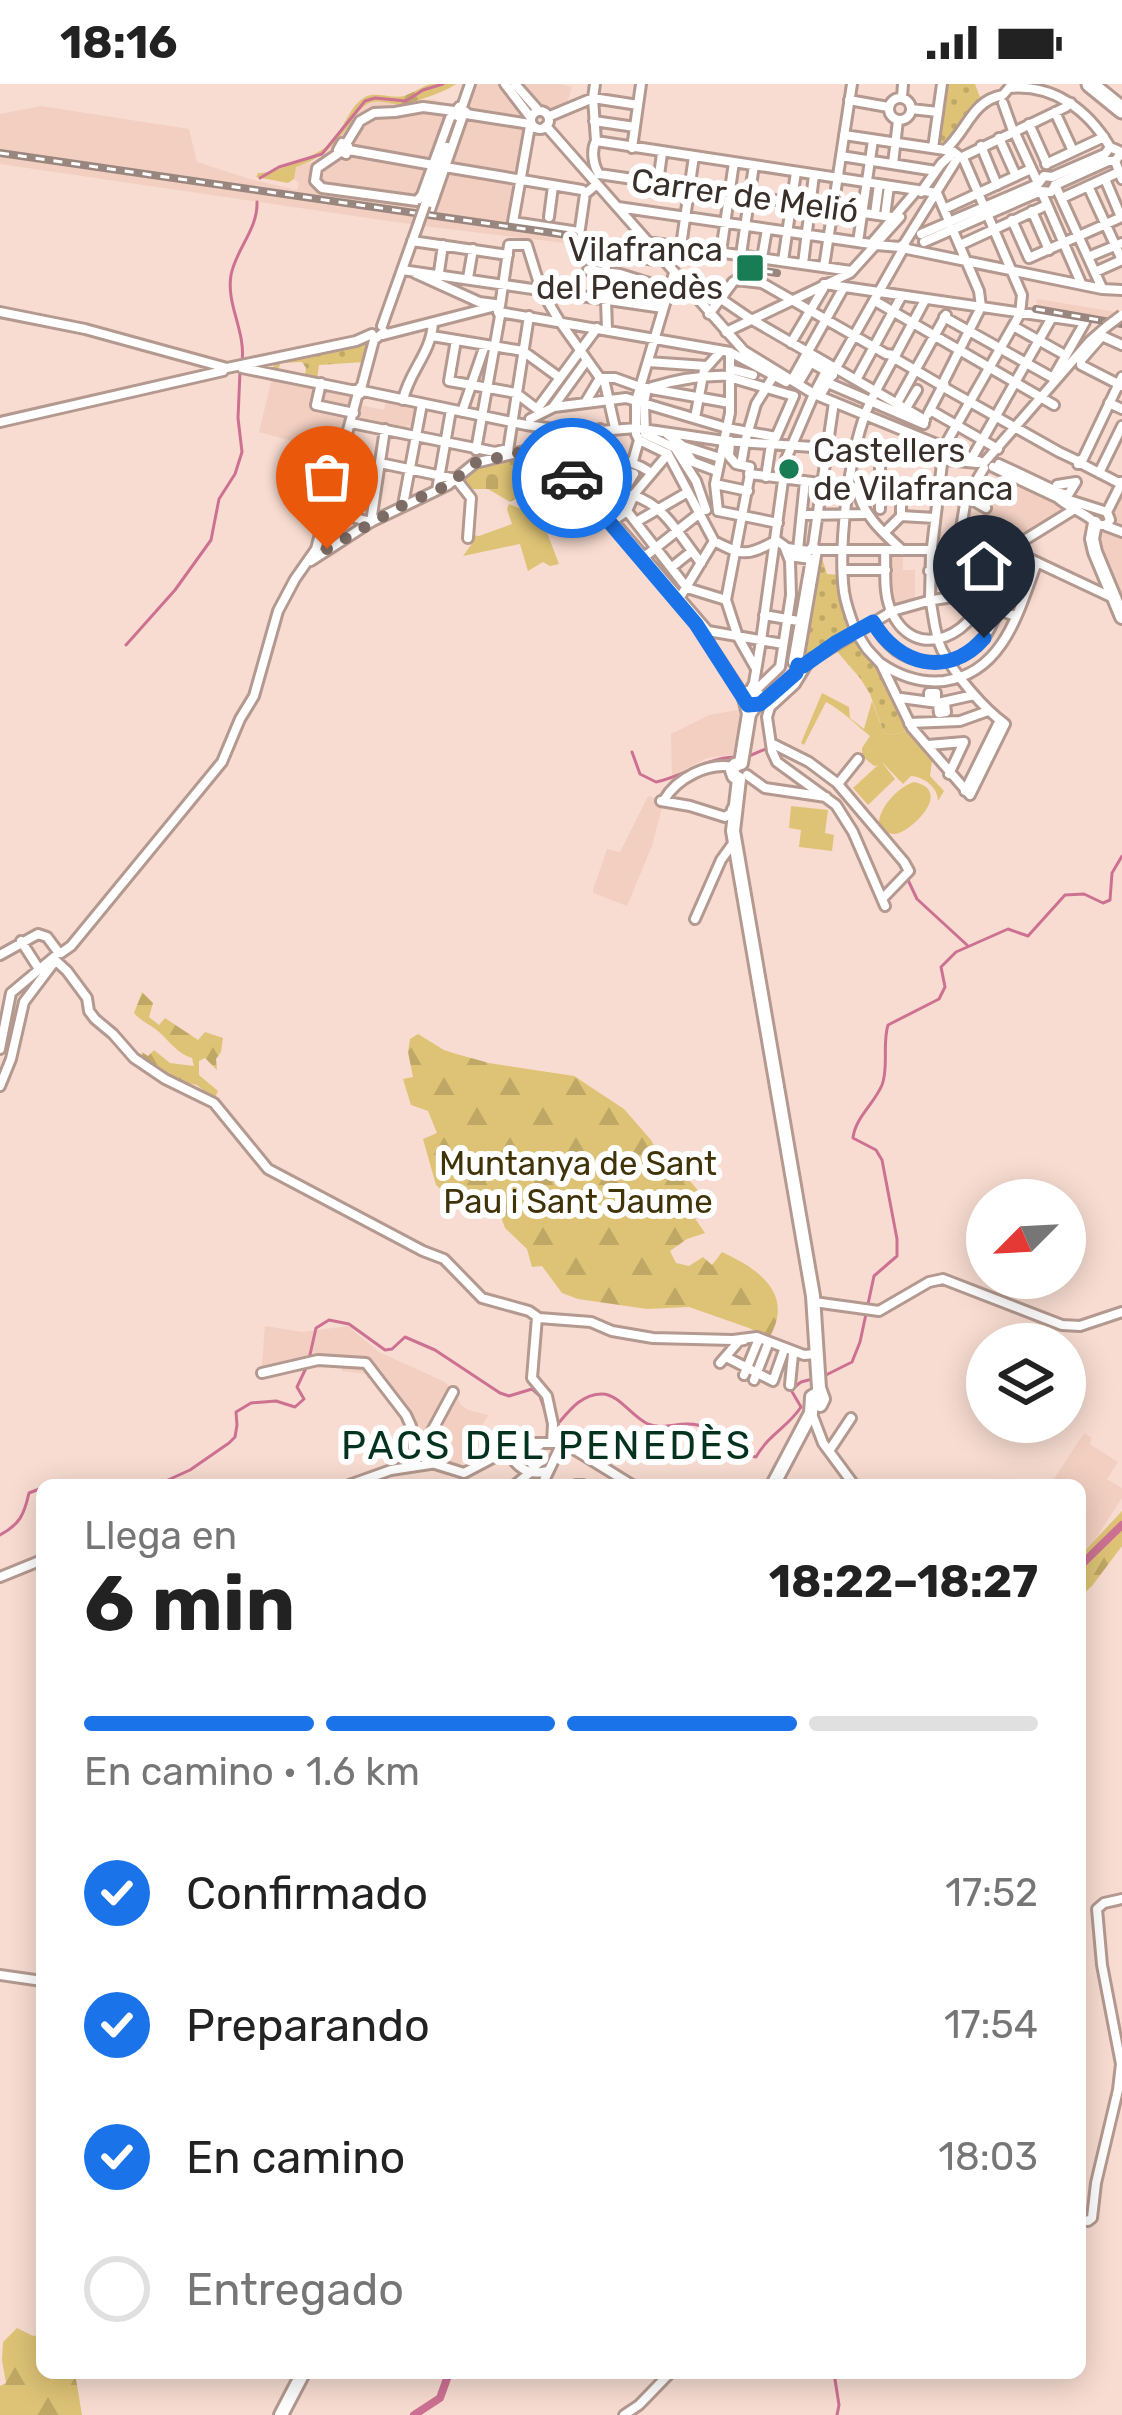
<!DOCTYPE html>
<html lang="es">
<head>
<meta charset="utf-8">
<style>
  body { margin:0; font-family:Rubik,sans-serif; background:#f2f2f2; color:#222; height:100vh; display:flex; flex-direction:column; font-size:45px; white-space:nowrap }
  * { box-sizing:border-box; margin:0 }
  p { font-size:39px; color:#767676 }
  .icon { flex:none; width:66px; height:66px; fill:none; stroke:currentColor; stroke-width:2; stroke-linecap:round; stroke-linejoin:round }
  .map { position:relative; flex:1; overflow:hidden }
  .details { position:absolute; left:36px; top:1395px; width:1050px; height:900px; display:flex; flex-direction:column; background:#fff; border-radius:18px; box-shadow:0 6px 30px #0003 }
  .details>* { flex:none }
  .needle { width:78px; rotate:246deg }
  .buttons { position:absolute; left:966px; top:1095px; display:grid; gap:24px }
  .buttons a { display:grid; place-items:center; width:120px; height:120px; border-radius:50%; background:#fff; box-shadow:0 6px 30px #0003; font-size:60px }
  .pin { position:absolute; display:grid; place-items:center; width:102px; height:102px; color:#fff; margin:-123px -51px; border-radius:50% 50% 50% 0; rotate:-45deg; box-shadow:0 0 12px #0007 }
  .pin .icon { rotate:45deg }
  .courier { position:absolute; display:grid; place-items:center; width:120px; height:120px; margin:-60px; border:9px solid #1a73e8; border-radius:50%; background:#fff; color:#222; box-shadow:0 3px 15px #0007 }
  .head em { font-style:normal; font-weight:700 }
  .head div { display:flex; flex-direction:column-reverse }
  .head { display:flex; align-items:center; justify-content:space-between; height:204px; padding:0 48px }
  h1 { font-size:78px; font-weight:700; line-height:90px }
  .bar { display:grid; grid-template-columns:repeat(4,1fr); gap:18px 12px; align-content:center; height:144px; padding:0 48px }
  .bar i { height:15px; border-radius:9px; background:#e0e0e0 }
  .bar .active { background:#1a73e8 }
  .bar p { grid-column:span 4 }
  ol { padding:0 48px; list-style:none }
  li { display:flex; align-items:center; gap:36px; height:132px }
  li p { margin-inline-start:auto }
  li .icon { padding:12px; border-radius:50%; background:#1a73e8; color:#fff; stroke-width:4 }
  li:last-child { color:#767676 }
  li i { width:66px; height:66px; border:6px solid #e0e0e0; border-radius:50% }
  .status { display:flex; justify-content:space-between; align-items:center; height:84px; padding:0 60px; background:#fff; direction:ltr }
  .status svg { height:33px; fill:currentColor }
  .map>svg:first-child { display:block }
</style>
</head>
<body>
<div class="status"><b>18:16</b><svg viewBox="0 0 49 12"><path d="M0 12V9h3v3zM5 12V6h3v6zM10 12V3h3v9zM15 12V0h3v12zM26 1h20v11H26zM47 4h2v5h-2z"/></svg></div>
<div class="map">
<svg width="1122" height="2331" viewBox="0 0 1122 2331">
  <defs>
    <pattern id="forest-firs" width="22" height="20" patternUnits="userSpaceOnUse" patternTransform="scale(3)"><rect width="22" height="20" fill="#dec376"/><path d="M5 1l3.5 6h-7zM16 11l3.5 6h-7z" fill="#bfa866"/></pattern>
    <pattern id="cemetery-stones" width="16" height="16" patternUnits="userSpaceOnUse" patternTransform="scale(3)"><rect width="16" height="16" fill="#dec376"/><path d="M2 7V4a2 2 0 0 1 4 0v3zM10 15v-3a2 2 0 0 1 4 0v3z" fill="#bfa866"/></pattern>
    <pattern id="park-dots" width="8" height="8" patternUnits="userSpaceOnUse" patternTransform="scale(3)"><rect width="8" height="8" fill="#dec376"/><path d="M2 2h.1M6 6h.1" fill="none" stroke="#bfa866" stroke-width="1.8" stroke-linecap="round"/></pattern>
  </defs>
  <rect width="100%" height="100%" fill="#f8dcd1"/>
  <path fill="#f2cfc1" d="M473 0H560L572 3 565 26 540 35 528 52 513 141 574 150 573 160 423 142 0 80V30L41 22 189 45 197 78 250 95 297 106 299 99 294 95 295 83 315 77 330 65 360 26 369 19 380 17 402 20 433 15 451 23 459 19 465 21Z
    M1037 215 1122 229V242L1035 229Z
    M273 290 353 309 355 314 340 364 303 360 259 348Z
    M386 315 416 321 415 343 407 341 405 348 358 338 356 334 360 321 384 326Z
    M1003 395 1063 424 1061 428 1024 451 1016 443 1003 453 999 452 996 458 973 447Z
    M1122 402V525L1094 463Z
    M889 473H903V486H915V516L893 522 889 510Z
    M743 625 736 670 707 674 672 692 671 650 709 631Z
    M648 712 659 715 663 720 652 762 627 822 593 809V806L607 765 620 768Z
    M265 1242 302 1248 348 1242 379 1268 445 1298 455 1308 461 1321 468 1326 488 1331 453 1393 429 1386 419 1374 403 1328 389 1316 376 1295 367 1294V1290L342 1287V1279L318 1277 261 1291Z
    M1084 1349 1092 1354 1090 1360 1118 1378 1107 1395 1122 1404V1414L1094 1457 1080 1472V1401H1050Z"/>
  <path fill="#dec376" d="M582 416 593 429 582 433 577 430 546 446 559 480 550 482 543 478 528 487 520 460 463 472 471 461 472 451 479 452 512 440 507 425 509 420 546 435Z
    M822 609 849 623 850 634 864 645 872 617 884 649 893 651 909 646 932 677 930 692 944 707 938 717C938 703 924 693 911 692L903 700 881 677 895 695 868 721 853 704 878 681 874 682 862 672V664L870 652C855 640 843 627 826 618L804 661 801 659Z
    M914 698C956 707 907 751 894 750 884 749 883 745 879 738 880 722 900 702 914 698Z
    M791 722 828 726 825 749 834 751 832 767 799 763 801 746 789 744Z"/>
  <path fill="url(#forest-firs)" d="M430 0H456C445 8 416 18 403 20 389 22 378 13 366 21 358 26 353 36 348 43 332 64 320 75 296 83L294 95 288 99 256 93 258 89C273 90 322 70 333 57 344 44 350 20 367 12 378 8 393 15 404 12 413 9 421 3 430 0Z
    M142 908 153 919 149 933 159 941 165 934 198 956 205 948 223 954 221 968 216 975 217 986 205 974 199 977V991L218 1007 214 1016 197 1001 177 997 164 989H160L141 975 142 968 148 972 154 966 170 979 194 982 192 974C177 969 171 959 159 948 151 941 142 938 134 929Z
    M418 950 444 966 453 969 489 979 574 992 624 1025 651 1056 664 1079 681 1086 701 1110 698 1117 685 1120 705 1149 687 1155 670 1167 676 1179 689 1182 703 1173 712 1181 722 1168C759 1185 795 1210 769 1254L749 1244 689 1223 647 1225 578 1215 562 1209 542 1182 532 1183 527 1165 505 1144 496 1119 476 1107 469 1110 465 1127 436 1101 423 1055 437 1049 428 1027 411 1021 403 995 413 993 408 968 410 955Z
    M1122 1427V1462L1092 1502 1080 1513V1472Z
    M17 2244 33 2252 42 2250V2289H75L82 2331H0V2302L6 2299 2 2276 3 2258Z"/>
  <path fill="url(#cemetery-stones)" d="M533 369 539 393C527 399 521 413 510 418L488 405H473L463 395 474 385Z"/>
  <path fill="url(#park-dots)" d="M947 0H975L980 13 955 52 938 61Z
    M372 254 365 278 319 281 317 295 305 291 306 284 302 278 280 279 278 288H275L273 284 275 279Z
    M820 468 827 490 841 491 851 545 803 577Z
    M854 553 887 597 909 646 893 651 884 649 870 610 860 594 834 564Z"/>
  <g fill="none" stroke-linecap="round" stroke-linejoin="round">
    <path stroke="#cd7193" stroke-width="3" d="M260 94 279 83 322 70 365 17 375 14 406 17 423 6 443 0
      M242 278C246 247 226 221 231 191 236 165 258 145 257 118
      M126 561 175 506 211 456 219 415 235 390 242 368 238 334 240 288
      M632 668 640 690 656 698C684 692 706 674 734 673
      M749 672 768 664
      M875 750 892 770
      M899 777 917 815 967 861
      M868 1220 874 1192 897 1172V1155L882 1076 876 1066 853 1054C855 1034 874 1020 882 1001 889 983 882 960 888 941L939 915 945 903 941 883 956 868 1008 845 1028 852 1065 811 1084 810 1103 819 1110 816 1112 789 1122 772
      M309 1275 316 1244 329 1236 349 1240 385 1266 392 1265 405 1253 435 1266 500 1309 509 1312 532 1305 540 1312 549 1339
      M826 1291 852 1278 860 1258 866 1230
      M557 1341C569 1327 581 1310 602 1310 619 1310 632 1333 648 1340 658 1344 666 1342 675 1341 704 1336 723 1349 740 1370L756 1373C770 1349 787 1344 801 1323L791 1306 801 1298 816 1294
      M157 1401 190 1386 229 1359 235 1353 237 1341 236 1328 251 1319 276 1317 295 1323 304 1315 297 1303 306 1284
      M0 1451C20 1440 24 1431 29 1409L42 1404
      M1080 1873 1082 1875 1080 1885
      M834 2289 839 2321 837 2331"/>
    <path stroke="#cd7193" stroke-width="8" d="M1080 1482 1122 1441
      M414 2331 440 2314 449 2289"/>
    <defs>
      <path id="minor" d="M505 0 531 34
        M515 0 537 25
        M595 0 593 14 596 57C591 66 593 81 599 90
        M1009 4C1054 0 1088 26 1110 63
        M902 13 903 0
        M889 25a11 11 0 1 1 22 0a11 11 0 1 1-22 0Z
        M849 16 888 23
        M1003 19 1013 47
        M459 23 466 28 461 34 454 30Z
        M462 23 470 0
        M911 25 938 28
        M531 36a9 9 0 1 1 18 0a9 9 0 1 1-18 0Z
        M1055 28 1073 67
        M466 30 530 40
        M550 32 593 14 638 21
        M594 37 635 43
        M1029 40 1047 80
        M530 42 513 138 579 148
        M546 42 744 267 814 310 983 379
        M1014 47 1038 99
        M844 51 945 66
        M999 54 1016 92
        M596 57 937 109 979 207 981 223
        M342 59 348 62 346 70 338 66Z
        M346 60 360 37 374 29 395 28 423 23 454 27
        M981 62 997 101
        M632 64 641 0
        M933 64 942 0
        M349 66 433 81
        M945 66C968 46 971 17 1003 11L1009 4
        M339 69 317 84 315 97 322 104 417 117 422 111 450 34 454 30
        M841 72 936 87
        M960 74 1066 23 1071 19
        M1115 77 1122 95
        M893 80 898 36
        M1046 80 1104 53
        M445 83 582 106
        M599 90 898 134
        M1052 93 1105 70 1110 63 1119 67V72L1115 77H1108L1055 101
        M1105 95 1121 133
        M658 99 662 69
        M597 100 585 110 577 165 656 176 660 173
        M1088 102 1122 176 1095 188
        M1056 103 1102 204
        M921 108 941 80 954 68
        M1042 109 1081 199
        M1062 114 1119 88
        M425 121 447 63
        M618 123 871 160 917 106
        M944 125 1031 85
        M430 126 462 34
        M1032 127 1049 166
        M875 130 879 100
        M885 132 889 102
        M549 133 553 102
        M1012 136 1029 174 1122 133
        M921 150 1038 100 1044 92 1052 93
        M881 154 900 133
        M412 157 508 171
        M647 158 851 187
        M858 158 873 56
        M924 158 1041 107 1051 108 1055 101
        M904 160 955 78
        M876 161 900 163 904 160 907 165 1102 205 1122 206
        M960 161 1047 121
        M681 162 694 72
        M721 168 734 78
        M741 171 754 81
        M1088 173 1122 159
        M762 174 767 145
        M783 177 796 88
        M803 180 814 91
        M824 183 852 0
        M402 186 663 224
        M588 186 620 190 668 205
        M415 189 479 218 495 220
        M468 194 473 165
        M438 195 443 161
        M682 198 689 193 749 234 925 336
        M733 198 736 196 762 199 886 270 894 271 896 275 939 300 944 299 945 304 1059 368 1078 377 1080 376 1082 380H1078V377
        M824 200 1085 238 1053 294
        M875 217 1054 321
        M500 222 509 161H527L541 206 560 238 600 294
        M0 228 85 245 227 284 356 257 372 250
        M499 228 730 268 786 298
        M709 230 733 198
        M944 233 1053 294
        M382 242 418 141
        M1013 242 1065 271
        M607 245 605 188 609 169
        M726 248 850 189 879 157
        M383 251 492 223
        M432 252 523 267 560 294
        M456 256 449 297 516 309 537 325
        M791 259 823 205
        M1122 261 1102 252 1081 276V281L1122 302
        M895 272 925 216
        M805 275 833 291
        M648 278 706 282
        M242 284 356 307
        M730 285 753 291
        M729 293 794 312
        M600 294H615L640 303 730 319
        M857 294 901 213
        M604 295 615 344
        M792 296 844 203
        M321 299 316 321 354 329
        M828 299 924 340
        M943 299 981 223
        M798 300 811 278
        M652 303C676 296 703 291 729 292
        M647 304 644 319 645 350 675 364 696 397 706 426
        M353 306H358L360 310 363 307 526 341 575 348
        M358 306 362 301 374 256 384 248
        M814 310 826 287
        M820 312 902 167
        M403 316C409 287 431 270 433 239
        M585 319 600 294
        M897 319 946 231
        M1109 319 1122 325
        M553 323 587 276
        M906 324 917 306
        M537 325 597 244
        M930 326 998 365
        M462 328 485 261
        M928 330 941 305
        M695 334 704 286 721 267
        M530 335 554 323 626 314 727 344 776 353
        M0 338 223 287
        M351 339 495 368 508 365
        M600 345 608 408
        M667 350 683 362 720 374
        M776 353 794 312
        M639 356 668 370
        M561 357 564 380 708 547 783 560
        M730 357 729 372 736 380 750 383 749 390
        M541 360 547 361 561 357 576 349 636 344 724 357 827 364 977 379
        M684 365 693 378 714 386
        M476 366 500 232 498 228
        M508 367 529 232
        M668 370 714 457
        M880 370V425
        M972 374 1051 235
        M606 377 617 386 618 397 629 398 634 390 617 386
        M633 377 639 356 636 350V317L674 189
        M1082 377 1122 293
        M380 379 456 395 471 414 468 454
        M983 380 1089 258 1106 243
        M999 380 1050 404
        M1082 380 1117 398H1122
        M741 381 745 358 756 320 776 288
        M567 383C601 377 619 368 650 388
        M993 383 1058 414C1070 425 1089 430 1097 441H1106
        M1099 389 1122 342
        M750 390 726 516 738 553 755 583
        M750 390 881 407 901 401 939 400
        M766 393 771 360
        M1076 398 1068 411 1054 407 1057 401Z
        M715 400 748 407
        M857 403C861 429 882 448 902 466
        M437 406 451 326
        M591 411C654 400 667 435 701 479
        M938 411 966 414
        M967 413 986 424
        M335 414 332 428 371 438 385 345
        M1066 415 1107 428
        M403 421 422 320
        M627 427 687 504 726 516
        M718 427 715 400 730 329V268
        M718 427 778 439
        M802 431 864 430
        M901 432 935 434
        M613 437 627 427 635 409 668 370
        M636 438 688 408
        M1106 441 1110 436 1107 428 1122 398
        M1106 442 1122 448
        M884 449 901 432V401
        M776 456 787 464 809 467 813 462 817 466H928
        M714 457C742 472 748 472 775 457
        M813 462 834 318
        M932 463 944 363 1020 230 1022 211 964 76 954 68
        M798 466 805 397
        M885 466C886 484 883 506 890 524 913 584 982 550 987 496 988 487 982 478 978 469
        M1011 466 1111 513
        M935 467 978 469 1010 465 1073 426
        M957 469 966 414 984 384
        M789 472 811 475 793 578
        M643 474 701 428
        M311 477 371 438 448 401 475 379 537 364 543 367 547 365
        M672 483 692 467
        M844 486H886
        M985 486 1009 481 1032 491
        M929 487 964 485 985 488
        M930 514 931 470
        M679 515 714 457
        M933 516 959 512 1015 532
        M889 528 928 517
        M764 531 804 538
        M873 538C880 550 886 559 897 567 923 585 966 580 984 554 998 534 1004 505 1013 482
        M699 544 745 614
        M855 545C850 532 846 521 844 508 838 460 849 373 866 328 873 310 883 294 892 277
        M856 548 867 565 881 580 912 644 970 711 1005 640C983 624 955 591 942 566 935 552 934 535 931 519
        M882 580C901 593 922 599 944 597 1004 589 1019 526 1037 478
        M796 589 817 466
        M755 607 780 583 791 511 790 477 785 464
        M749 609 754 599 761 557 786 375 814 310
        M929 609H936V617H929Z
        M901 614 938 619 974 611
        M761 620 796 589
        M938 620H945L946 628 939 629Z
        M909 639 960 637 988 627
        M773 660 809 678 837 699 904 778 909 787 882 815
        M928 661 964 658 949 690
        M747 691 765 704 826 713
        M838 700 858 675
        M965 707 1000 636
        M664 716C677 694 708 678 733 683
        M661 717 690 722 725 733 731 729 732 725
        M885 822 853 748 836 721 777 678 772 667 767 633 770 623 795 600 809 577 891 528
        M695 835 721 776 734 758
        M21 857 39 885
        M61 869 71 862 222 678 240 635 254 612 278 527 295 495 316 465 358 309
        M0 871 38 850 47 853 59 869
        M55 876 67 887 87 914 89 927 95 935 113 950 134 974 165 995 214 1019 268 1085 423 1167 444 1175 482 1214 529 1227 539 1234 591 1238 612 1247 653 1254 733 1256 757 1253 804 1271 815 1270
        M0 965 11 909 54 873
        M0 1002 11 975 24 918 55 877
        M814 1218 879 1227 929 1198 943 1195 1062 1241 1080 1242 1122 1228
        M537 1233 532 1294 547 1312 553 1340 552 1359
        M726 1273 773 1297 784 1266
        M720 1279 739 1257 744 1256
        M262 1289 318 1276 366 1279 406 1331 411 1342 413 1364 419 1371
        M744 1291 758 1257
        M754 1296 768 1260
        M790 1301 793 1270
        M812 1330 823 1359 854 1401
        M829 1367 851 1334
        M419 1371 432 1379 464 1389 521 1359H564L632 1401
        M419 1371 453 1308
        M535 1375 532 1380 535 1382 540 1378 531 1368 542 1359
        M515 1378C525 1389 534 1390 548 1387
        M349 1401 391 1386 430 1380
        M515 1401 532 1387
        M542 1401 562 1359
        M576 1401H583
        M0 1493 42 1476
        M0 1891 42 1897
        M1080 2136 1088 2137 1092 2134 1096 2099 1118 2006 1121 1980 1102 1881 1097 1825 1104 1819 1122 1815
        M624 2331 639 2321 670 2289"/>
      <path id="major" d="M1095 439 1092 455 1095 468 1122 533
        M749 630 745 614 748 609 753 608 758 612V617L749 630 741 679 735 681 732 686 734 692 739 695 733 747 813 1212 819 1304 823 1315 820 1321
        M773 1401 811 1329 812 1313 817 1310 821 1312
        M281 2331 303 2289"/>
      <path id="highway" d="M1090 0 1122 26"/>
    </defs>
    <use href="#minor" stroke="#b3998f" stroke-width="14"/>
    <use href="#major" stroke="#b3998f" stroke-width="18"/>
    <use href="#highway" stroke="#b3998f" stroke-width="21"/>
    <use href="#minor" stroke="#fff" stroke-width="8"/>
    <use href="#major" stroke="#fff" stroke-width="12"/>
    <use href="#highway" stroke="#fff" stroke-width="15"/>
    <defs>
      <path id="rail" d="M0 69 574 152
        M746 184 777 189
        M1036 225 1122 240"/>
    </defs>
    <use href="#rail" stroke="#99867e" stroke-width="8"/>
    <use href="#rail" stroke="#fff" stroke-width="3" stroke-dasharray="9" stroke-linecap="butt"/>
    <defs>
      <path id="minor-bridge" d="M418 141 425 121
        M1106 243 1122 231"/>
    </defs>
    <use href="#minor-bridge" stroke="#b3998f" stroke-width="14" stroke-linecap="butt"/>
    <use href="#minor-bridge" stroke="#fff" stroke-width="8"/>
  </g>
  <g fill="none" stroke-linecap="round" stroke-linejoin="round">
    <path stroke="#7c6c65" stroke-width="12" stroke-dasharray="0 21.6" d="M327 465 403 421 448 401 475 379 540 364 542 367 547 365 572 394"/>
    <path stroke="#1a73e8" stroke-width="15" d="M572 394 696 540 748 621 760 620 765 616 796 589 798 581 803 582 837 558 873 538C898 581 948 595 984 554"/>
  </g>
  <g fill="#187c54" stroke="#fff" stroke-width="4.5">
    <rect x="735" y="169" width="30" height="30" rx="6"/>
    <circle cx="789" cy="385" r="12"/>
  </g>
  <g text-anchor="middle" stroke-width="12" stroke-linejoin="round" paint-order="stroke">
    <g font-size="33" fill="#3a302b" stroke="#fff">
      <text transform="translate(745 111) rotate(8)" y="12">Carrer de Melió</text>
    </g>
    <g font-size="33" fill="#3a302b" stroke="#fff" text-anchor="end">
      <text x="723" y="177">Vilafranca<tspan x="723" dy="38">del Penedès</tspan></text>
      <text x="813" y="378" text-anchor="start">Castellers<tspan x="813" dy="38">de Vilafranca</tspan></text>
    </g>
    <g font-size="33" fill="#403308" stroke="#fff">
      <text x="578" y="1091">Muntanya de Sant<tspan x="578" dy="38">Pau i Sant Jaume</tspan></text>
    </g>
    <g font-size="39" letter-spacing="3" fill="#03321f" stroke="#fff">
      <text x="547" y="1375">PACS DEL PENEDÈS</text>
    </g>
  </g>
</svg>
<div class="buttons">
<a><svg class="needle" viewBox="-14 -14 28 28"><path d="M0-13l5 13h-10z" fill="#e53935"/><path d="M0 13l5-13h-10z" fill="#767676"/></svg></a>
<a><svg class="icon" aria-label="layers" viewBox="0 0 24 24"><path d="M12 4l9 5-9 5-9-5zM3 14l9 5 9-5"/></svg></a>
</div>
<div class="pin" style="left:327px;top:465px;background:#ea580c"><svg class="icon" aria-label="bag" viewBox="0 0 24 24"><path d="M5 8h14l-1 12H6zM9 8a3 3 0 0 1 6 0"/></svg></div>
<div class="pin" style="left:984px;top:554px;background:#1f2937"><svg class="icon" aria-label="home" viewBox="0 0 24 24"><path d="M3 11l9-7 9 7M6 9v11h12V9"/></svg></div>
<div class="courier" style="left:572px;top:394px"><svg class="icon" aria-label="car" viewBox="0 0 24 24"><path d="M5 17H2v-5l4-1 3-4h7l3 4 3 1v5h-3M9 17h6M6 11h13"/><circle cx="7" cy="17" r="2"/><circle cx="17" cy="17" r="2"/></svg></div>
<section class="details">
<div class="head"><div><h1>6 min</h1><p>Llega en</p></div><em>18:22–18:27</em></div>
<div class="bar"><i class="active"></i><i class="active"></i><i class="active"></i><i></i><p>En camino · 1.6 km</p></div>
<ol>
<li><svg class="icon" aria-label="check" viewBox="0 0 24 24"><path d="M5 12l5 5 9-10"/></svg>Confirmado<p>17:52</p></li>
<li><svg class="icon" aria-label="check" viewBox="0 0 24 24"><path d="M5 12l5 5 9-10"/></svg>Preparando<p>17:54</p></li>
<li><svg class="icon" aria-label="check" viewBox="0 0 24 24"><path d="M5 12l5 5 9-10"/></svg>En camino<p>18:03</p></li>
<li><i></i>Entregado</li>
</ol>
</section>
</div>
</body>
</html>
